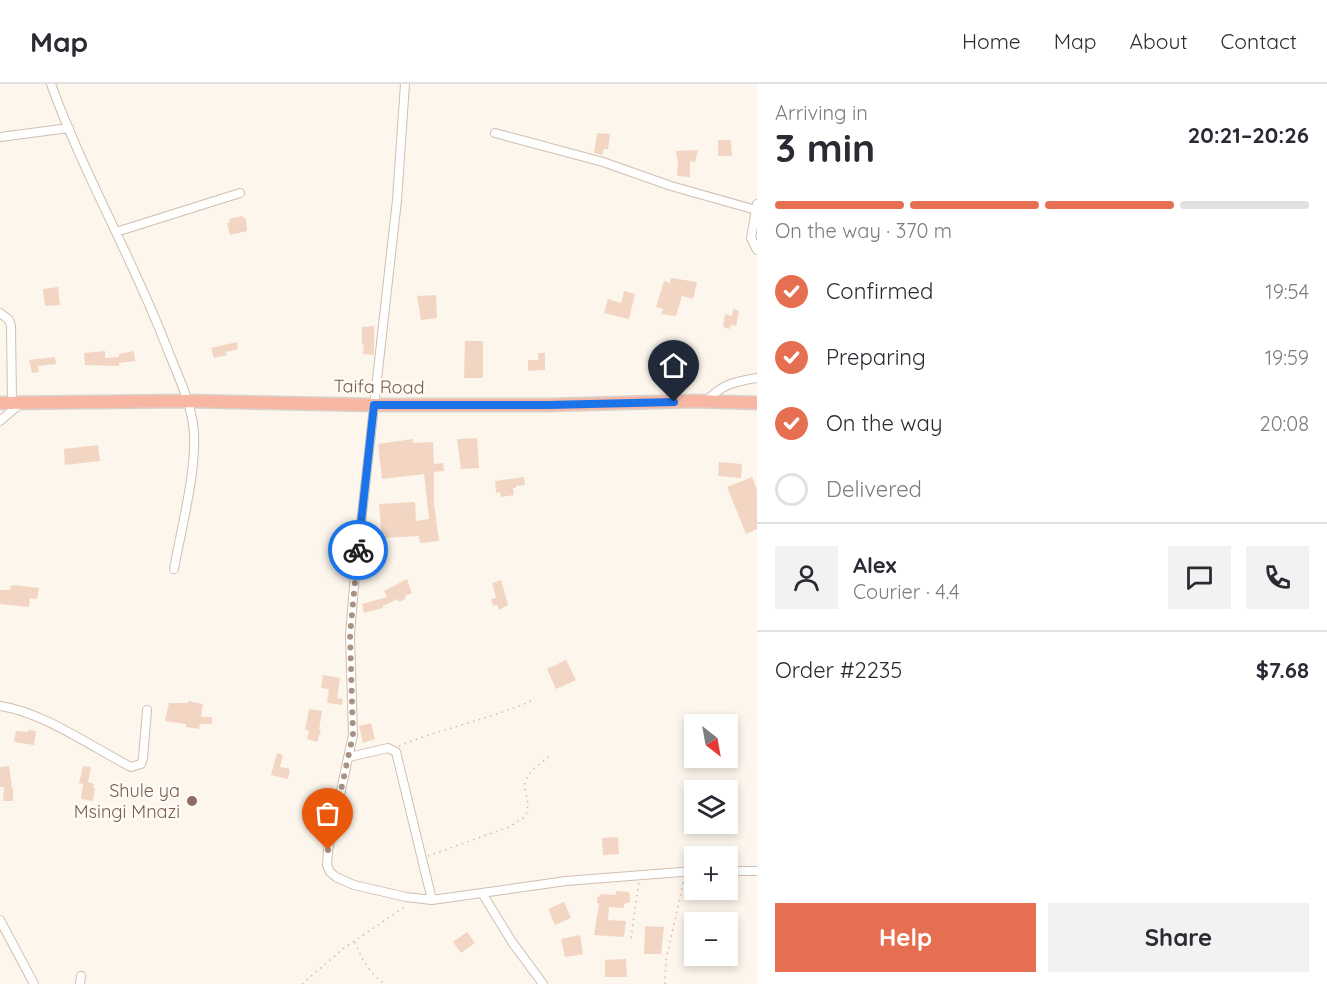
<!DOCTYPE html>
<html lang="en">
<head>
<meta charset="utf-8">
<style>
  body { margin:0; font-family:Quicksand,sans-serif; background:#f2f2f3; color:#2b2b33; height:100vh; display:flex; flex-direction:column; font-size:22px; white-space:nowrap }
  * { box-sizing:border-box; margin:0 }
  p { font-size:20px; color:#7c7c81 }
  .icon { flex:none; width:33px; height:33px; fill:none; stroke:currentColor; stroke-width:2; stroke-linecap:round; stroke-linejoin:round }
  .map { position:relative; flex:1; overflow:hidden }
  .side { display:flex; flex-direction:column; background:#fff; width:570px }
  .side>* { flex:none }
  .needle { width:39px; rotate:149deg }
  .fabs { position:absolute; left:684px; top:630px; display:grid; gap:12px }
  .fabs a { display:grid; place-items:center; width:54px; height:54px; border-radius:0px; background:#fff; box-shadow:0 3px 9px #0003; font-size:30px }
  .pin { position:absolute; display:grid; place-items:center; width:51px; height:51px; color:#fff; margin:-62px -26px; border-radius:50% 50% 50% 0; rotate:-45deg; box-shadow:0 0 6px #0007 }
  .pin .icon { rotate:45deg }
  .courier { position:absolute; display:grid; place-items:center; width:60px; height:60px; margin:-30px; border:4px solid #1a73e8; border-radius:50%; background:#fff; color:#222; box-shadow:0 2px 8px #0007 }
  .summary em { font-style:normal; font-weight:700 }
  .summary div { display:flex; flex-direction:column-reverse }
  .summary { display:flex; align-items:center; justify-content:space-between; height:102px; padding:0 18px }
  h1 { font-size:39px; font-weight:700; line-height:45px }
  .bar { display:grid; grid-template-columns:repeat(4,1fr); gap:9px 6px; align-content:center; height:72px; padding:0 18px }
  .bar i { height:8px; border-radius:4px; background:#e1e1e2 }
  .bar .on { background:#e76f51 }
  .bar p { grid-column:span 4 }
  .line { display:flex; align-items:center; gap:15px; padding:0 18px; border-top:2px solid #e1e1e2 }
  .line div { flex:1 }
  .round { display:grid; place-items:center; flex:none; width:63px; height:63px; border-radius:0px; background:#f2f2f3 }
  ol { padding:0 18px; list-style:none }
  li { display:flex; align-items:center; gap:18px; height:66px }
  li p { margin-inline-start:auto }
  li .icon { padding:6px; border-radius:50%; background:#e76f51; color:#fff; stroke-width:4 }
  li:last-child { color:#7c7c81 }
  li i { width:33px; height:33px; border:3px solid #e1e1e2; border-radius:50% }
  .button { display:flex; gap:12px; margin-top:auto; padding:12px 18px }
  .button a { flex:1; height:69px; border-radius:0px; background:#e76f51; color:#fff; font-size:24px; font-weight:700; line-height:69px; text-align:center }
  .button a+a { background:#f2f2f3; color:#2b2b33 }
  header { display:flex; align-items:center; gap:36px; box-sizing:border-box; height:84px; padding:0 30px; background:#fff; border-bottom:2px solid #e1e1e2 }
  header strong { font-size:28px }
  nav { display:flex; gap:33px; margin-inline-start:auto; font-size:21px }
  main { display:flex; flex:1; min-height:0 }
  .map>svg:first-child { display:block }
</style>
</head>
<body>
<header>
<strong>Map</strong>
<nav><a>Home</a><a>Map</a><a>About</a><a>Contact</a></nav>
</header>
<main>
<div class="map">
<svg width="757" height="900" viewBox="0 0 757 900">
  <rect width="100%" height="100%" fill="#fdf6ec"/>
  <path fill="#f3d5c3" d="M597 49 610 50 608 65H604L602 71 594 69Z
    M718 56H731L732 72H718Z
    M698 66 695 78 690 77V93L677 92 678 75H677L676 67Z
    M243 132 244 135 246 134 247 147 230 151 227 139H230L229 135Z
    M671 194 697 198 693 215 682 212 676 232 661 230 663 225 656 223 664 197 670 199Z
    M58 203 60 221 45 222 43 205Z
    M624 207 635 210 629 235 604 229 608 215 621 219Z
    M436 211 437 234 421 236 417 212Z
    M733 225 739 227 736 242 731 241 730 245 723 243 725 230 732 232Z
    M374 242V271L363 270 364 260 362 261V243Z
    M465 257H483V294H464Z
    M237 258 238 265 226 268 227 271 214 274 211 264Z
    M105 267V274L119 273V270L134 267 135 277 119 279V282L85 281 84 269Z
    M538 269H545V286L528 287V276H538Z
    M55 273 56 280 38 282 39 288 32 289 29 276Z
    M477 354 479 384 461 385 457 355Z
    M413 355V359L433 358 434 380 443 379 444 387 434 388V420L439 457 420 459 419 452 382 454 379 420 415 418 416 437 429 435 424 390 382 395 378 360Z
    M98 361 100 377 65 381 64 365Z
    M719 378 742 380 741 394 718 392Z
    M524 393 525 401 516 402V404H513L514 411 501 413 500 408 496 409 495 397Z
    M752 393 757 406V445L746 450 727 403Z
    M407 495 412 509 405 512V515L399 518 398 515 383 522V524L364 529 362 520 387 513 384 507Z
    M501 496 508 521 499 526 497 521 493 522 491 515 496 514 492 499Z
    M13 501 39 504 37 515 30 514 29 523 0 520V506H10L11 502Z
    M566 576 576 596 556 605 547 585Z
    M323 591 340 594 337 614 343 615 342 621 327 619 329 605 321 604Z
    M188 617 203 620 201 633H212V640H200L199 645 186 643V640L165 637 169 619H188Z
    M309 625 322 627 319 646H321L317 658 307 655 309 647 305 646Z
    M371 639 375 655 363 659 359 642Z
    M28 646 36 647 34 661 14 658 16 647 28 648Z
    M277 669 283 671 280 683 290 685 288 695 271 691Z
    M9 682 12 704H13V717H3L4 703H0V683Z
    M83 682 91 683 88 698 94 700 93 704H95L93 717 81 715 83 700 79 699Z
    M618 753 619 770 603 771 602 754Z
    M616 807 629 808 630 811V818L624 820V824L609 823 608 836 626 837 624 853 594 851 599 820 597 819V813H599L600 810 616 811Z
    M564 818 571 834 555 841 548 825Z
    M645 842 664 843 661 870H644Z
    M467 848 475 859 461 869 453 858Z
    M580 851 583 870 565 873 561 855Z
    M626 875 627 893H605V876Z"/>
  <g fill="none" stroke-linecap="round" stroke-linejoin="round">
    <defs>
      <path id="minor" d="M51 0C83 89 131 171 165 259 175 285 189 313 193 340 199 379 181 445 174 485
        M405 0 397 116 354 502 350 551 353 651 328 766 327 781 330 788 336 793 354 801 406 813 432 816 566 797 694 787
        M495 49 603 78 671 102 756 126
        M0 53 69 44
        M757 120 751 154 757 166
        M116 148 240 109
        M0 229 9 236 11 242 12 319
        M706 317C723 300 733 298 757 294
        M0 337 20 320
        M0 622C43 628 92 663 131 683L141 680 143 674 147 626
        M349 673 388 664 396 668 432 816
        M728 787H757
        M482 809 512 858 543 900
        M0 836 34 900
        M80 900 81 892"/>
      <path id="highway" d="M0 319 187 317 374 321H548L695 317 757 319"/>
    </defs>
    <use href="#minor" stroke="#d1beb0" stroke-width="10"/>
    <use href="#highway" stroke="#dad1cd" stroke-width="15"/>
    <path stroke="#d9b8a5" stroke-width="1.5" stroke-dasharray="1.5 4.5" stroke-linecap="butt" d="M399 662C442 644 488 636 531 617
      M428 772 509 743 525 733C530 721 527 716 525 705 523 690 540 680 550 672
      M631 854 639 798
      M355 858C362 876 369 889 385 900
      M302 900 344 864 406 822
      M665 900 666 876 684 795"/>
    <use href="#minor" stroke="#fff" stroke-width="8"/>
    <use href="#highway" stroke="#f7b7a3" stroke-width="12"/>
  </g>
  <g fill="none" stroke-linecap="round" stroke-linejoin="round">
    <path stroke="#a89285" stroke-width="6" stroke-dasharray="0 10.8" d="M328 766 353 651 350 551 358 466"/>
    <path stroke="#1a73e8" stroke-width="8" d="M358 466 374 321H548L674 318"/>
  </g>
  <circle fill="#8d6e63" stroke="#fffaf3" stroke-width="2" cx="192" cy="717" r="6"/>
  <g text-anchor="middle" stroke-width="5" stroke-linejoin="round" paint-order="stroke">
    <g font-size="18" fill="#7a5c4d" stroke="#fffaf3">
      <text transform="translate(379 303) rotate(1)" y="6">Taifa Road</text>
    </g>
    <g font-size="18" fill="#785e54" stroke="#fffaf3" text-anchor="end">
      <text x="180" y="713">Shule ya<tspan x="180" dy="21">Msingi Mnazi</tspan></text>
    </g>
  </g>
</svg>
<div class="fabs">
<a><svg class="needle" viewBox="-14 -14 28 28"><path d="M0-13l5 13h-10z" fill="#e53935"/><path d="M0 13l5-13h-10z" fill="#7c7c81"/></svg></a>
<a><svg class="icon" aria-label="layers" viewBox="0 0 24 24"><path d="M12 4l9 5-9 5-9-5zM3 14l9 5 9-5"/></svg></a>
<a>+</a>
<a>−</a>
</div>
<div class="pin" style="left:328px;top:766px;background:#ea580c"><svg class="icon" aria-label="bag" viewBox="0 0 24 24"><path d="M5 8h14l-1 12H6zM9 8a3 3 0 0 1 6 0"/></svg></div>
<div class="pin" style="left:674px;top:318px;background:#1f2937"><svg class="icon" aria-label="home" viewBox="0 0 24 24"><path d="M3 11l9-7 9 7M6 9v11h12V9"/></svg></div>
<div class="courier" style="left:358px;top:466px"><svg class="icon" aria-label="bike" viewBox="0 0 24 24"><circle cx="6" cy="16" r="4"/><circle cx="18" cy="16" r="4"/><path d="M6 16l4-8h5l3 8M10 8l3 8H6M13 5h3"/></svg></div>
</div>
<section class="side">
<div class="summary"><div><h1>3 min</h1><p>Arriving in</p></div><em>20:21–20:26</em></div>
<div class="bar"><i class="on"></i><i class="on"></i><i class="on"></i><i></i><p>On the way · 370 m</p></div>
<ol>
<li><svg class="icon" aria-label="check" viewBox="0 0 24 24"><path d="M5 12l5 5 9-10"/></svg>Confirmed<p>19:54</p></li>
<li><svg class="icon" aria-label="check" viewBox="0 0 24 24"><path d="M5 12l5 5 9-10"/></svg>Preparing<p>19:59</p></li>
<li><svg class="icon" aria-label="check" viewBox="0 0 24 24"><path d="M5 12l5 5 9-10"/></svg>On the way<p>20:08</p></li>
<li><i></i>Delivered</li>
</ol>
<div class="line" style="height:108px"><a class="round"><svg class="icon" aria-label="person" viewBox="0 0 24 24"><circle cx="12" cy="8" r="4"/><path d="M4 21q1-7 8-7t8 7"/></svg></a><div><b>Alex</b><p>Courier · 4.4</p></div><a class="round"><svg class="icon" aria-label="chat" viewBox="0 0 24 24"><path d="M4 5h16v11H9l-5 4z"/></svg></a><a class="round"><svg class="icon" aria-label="phone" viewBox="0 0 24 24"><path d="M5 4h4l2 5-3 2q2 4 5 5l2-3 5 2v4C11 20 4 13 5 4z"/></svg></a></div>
<div class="line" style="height:78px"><div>Order #2235</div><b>$7.68</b></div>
<div class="button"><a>Help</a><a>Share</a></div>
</section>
</main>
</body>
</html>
